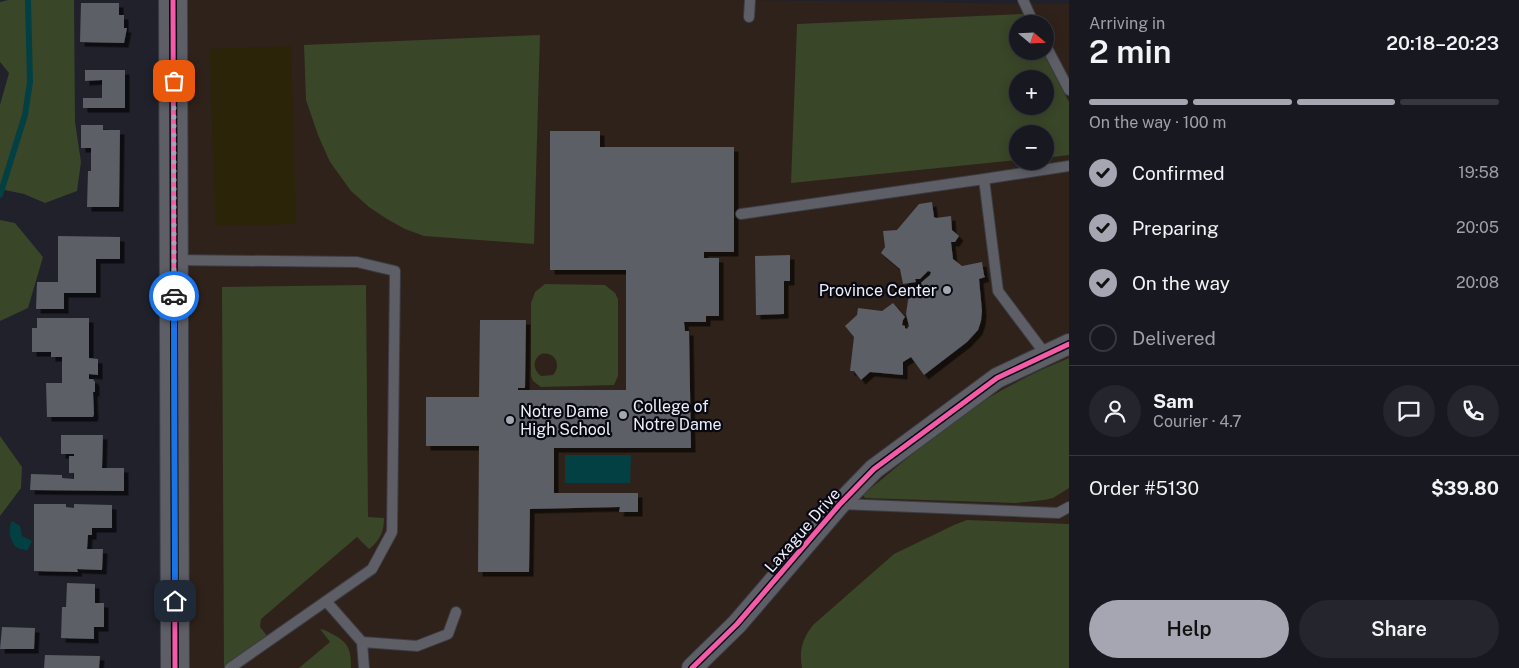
<!DOCTYPE html>
<html lang="en">
<head>
<meta charset="utf-8">
<style>
  body { margin:0; font-family:"Public Sans",sans-serif; background:#25262d; color:#f1f3f6; height:100vh; display:flex; flex-direction:column; font-size:19px; white-space:nowrap }
  * { box-sizing:border-box; margin:0 }
  p { font-size:16px; color:#9fa0a5 }
  .icon { flex:none; width:28px; height:28px; fill:none; stroke:currentColor; stroke-width:2; stroke-linecap:round; stroke-linejoin:round }
  .map { position:relative; flex:1; overflow:hidden }
  .side { display:flex; flex-direction:column; background:#181920; width:450px }
  .side>* { flex:none }
  .needle { width:32px; rotate:109deg }
  .controls { position:absolute; left:1009px; top:15px; display:grid; gap:10px }
  .controls a { display:grid; place-items:center; width:45px; height:45px; border-radius:50%; background:#181920; box-shadow:0 2px 12px #0003,0 0 0 1px #36383e; font-size:25px }
  .pin { position:absolute; display:grid; place-items:center; width:42px; height:42px; color:#fff; margin:-21px; border-radius:10px; box-shadow:0 2px 8px #0006 }
  .courier { position:absolute; display:grid; place-items:center; width:50px; height:50px; margin:-25px; border:4px solid #1a73e8; border-radius:50%; background:#fff; color:#222; box-shadow:0 1px 6px #0007 }
  .overview em { font-style:normal; font-weight:600 }
  .overview div { display:flex; flex-direction:column-reverse }
  .overview { display:flex; align-items:center; justify-content:space-between; height:85px; padding:0 20px }
  h1 { font-size:32px; font-weight:600; line-height:38px }
  .bar { display:grid; grid-template-columns:repeat(4,1fr); gap:8px 5px; align-content:center; height:60px; padding:0 20px }
  .bar i { height:6px; border-radius:4px; background:#36383e }
  .bar .selected { background:#a5a6b2 }
  .bar p { grid-column:span 4 }
  .line { display:flex; align-items:center; gap:12px; padding:0 20px; border-top:1px solid #36383e }
  .line div { flex:1 }
  .round { display:grid; place-items:center; flex:none; width:52px; height:52px; border-radius:26px; background:#25262d }
  ol { padding:0 20px; list-style:none }
  li { display:flex; align-items:center; gap:15px; height:55px }
  li p { margin-inline-start:auto }
  li .icon { padding:5px; border-radius:50%; background:#a5a6b2; color:#111; stroke-width:4 }
  li:last-child { color:#9fa0a5 }
  li i { width:28px; height:28px; border:2px solid #36383e; border-radius:50% }
  .cta { display:flex; gap:10px; margin-top:auto; padding:10px 20px }
  .cta a { flex:1; height:58px; border-radius:30px; background:#a5a6b2; color:#111; font-size:20px; font-weight:600; line-height:58px; text-align:center }
  .cta a+a { background:#25262d; color:#f1f3f6 }
  main { display:flex; flex:1; min-height:0 }
  .map>svg:first-child { display:block }
</style>
</head>
<body>
<main>
<div class="map">
<svg width="1069" height="668" viewBox="0 0 1069 668">
  <defs>
    <filter id="shadow"><feDropShadow dx="4.5" dy="4.5" stdDeviation="0" flood-color="#0009"/></filter>
  </defs>
  <rect width="100%" height="100%" fill="#20212b"/>
  <path fill="#2f221a" fill-rule="evenodd" d="M171 0H740L1069 4V668H179ZM1018 24H1045V51H1018ZM1018 79H1045V106H1018ZM1018 134H1045V161H1018Z"/>
  <path fill="#3a4628" fill-rule="evenodd" d="M8 0H74L75 122 81 162 77 191 45 203 24 194 0 189V105L9 73 0 62V2Z
    M1023 14 1028 24H1018V51H1042L1069 102V155L1045 158V134H1018L1017 160 791 183 797 24ZM1018 79H1045V106H1018Z
    M540 35 534 244 424 236 405 229 387 219 369 207 351 191 330 162 318 135 306 100 304 45Z
    M0 220 15 223 43 257 28 308 0 321Z
    M545 284 605 285 615 293 618 299V376L614 385 541 387 533 381 531 376V303L535 292ZM541 354C555 351 562 365 553 375L541 376C533 370 532 360 541 354Z
    M366 285 368 517 384 518C384 531 380 541 369 549L357 537 261 619 260 627 268 637 224 666 222 287Z
    M1069 358V488L1053 498 1044 500 1016 503 865 498 863 495 866 492C899 466 930 437 965 413 997 391 1032 373 1069 358Z
    M0 436 22 467 21 488 0 516Z
    M967 520 1069 524V668H802C799 651 802 639 813 625L894 554 954 525Z
    M320 629C326 630 330 633 336 636 350 644 351 653 351 668H299L330 642Z"/>
  <path fill="#2c2409" d="M291 46 296 224 215 226 210 49Z"/>
  <path fill="#034044" d="M565 455H631L630 483H565Z
    M12 521 20 526 22 536 32 541 27 551C23 549 18 549 15 546 9 539 8 528 12 521Z"/>
  <g fill="none" stroke-linecap="round" stroke-linejoin="round">
    <path stroke="#034044" stroke-width="6" d="M0 195 25 115 30 82 28 0"/>
  </g>
  <path fill="#5c5e66" filter="url(#shadow)" d="M81 3H119V15H124V28H127L124 43 80 42Z
    M85 70H125V108H83V98H102V80L85 81Z
    M81 125H103V130H120L119 207H87L88 171H91V148H81Z
    M550 131H600V147H734V252H704V258H719V316H706V322H684L685 331H689L691 448H554V493H638V512H619L620 507 530 509 529 572H478L479 446H426V397H479L480 320H526L525 388H518V390H626V270H550Z
    M932 202 934 217 936 218 951 216 952 230 959 236 955 242H951L953 259 962 266 982 262 984 275 985 277 979 279 982 311 981 321 978 330 967 342 924 375 911 357 903 362V375L870 372 861 380 854 371H850L854 337 845 326 857 315 858 308 882 311 893 303 905 317 903 320 902 325 905 326V328L907 329 909 326 906 314 908 300 916 287 930 275 931 272 928 271 920 279H915L916 282 903 284 900 269 881 253 885 247 883 231 897 230 919 204Z
    M58 236 120 237V259H96V293H64V309H36L37 282H58Z
    M790 255V281H784V314L756 315 755 256Z
    M37 318H89V358L98 359V375L89 374V379H93L95 382V392H93L94 414 93 417H47L46 383H62V357H51V352H32V328H37Z
    M61 435H103L102 468H124V491L30 490 31 474 62 475V478L74 479V473H69V456H74V454H61Z
    M34 504H66V507L74 508V504L112 505V528H92V535H88L87 549H103L102 570 77 569 78 572 34 571Z
    M67 583 95 584V603H104V627H94V639L61 638 62 607H66Z
    M2 627 35 628 34 649H0Z
    M45 655 100 656 99 668H44Z"/>
  <g fill="none" stroke-linecap="round" stroke-linejoin="round">
    <defs>
      <path id="lane" d="M1023 0 1034 24
        M749 17 750 0
        M1045 44 1069 90
        M741 214 984 179
        M174 260 357 262 395 271 392 532 372 569 230 668
        M1046 355 998 291 984 179 1069 166
        M841 504 1058 513 1069 507
        M326 601 362 642 364 668
        M362 642 417 646 448 634 456 612"/>
      <path id="street" d="M692 668 737 624 840 504 874 469 997 378 1069 344"/>
      <path id="secondary" d="M173 0 175 668"/>
    </defs>
    <use href="#lane" stroke="#3c3c45" stroke-width="12"/>
    <use href="#street" stroke="#3c3c45" stroke-width="22"/>
    <use href="#secondary" stroke="#3c3c45" stroke-width="30"/>
    <use href="#lane" stroke="#5d5e66" stroke-width="10"/>
    <use href="#street" stroke="#5d5e66" stroke-width="20"/>
    <use href="#secondary" stroke="#5d5e66" stroke-width="28"/>
    <defs>
      <path id="cycleway" d="M173 0 175 668
        M692 668 737 624 840 504 874 469 997 378 1069 344"/>
    </defs>
    <use href="#cycleway" stroke="#080810" stroke-width="8"/>
    <use href="#cycleway" stroke="#f35aa7" stroke-width="5"/>
  </g>
  <g fill="none" stroke-linecap="round" stroke-linejoin="round">
    <path stroke="#a5a6b2" stroke-width="5" stroke-dasharray="0 9" d="M174 81V296"/>
    <path stroke="#1a73e8" stroke-width="6" d="M174 296 175 601"/>
  </g>
  <g fill="#a5a6b2" stroke="#080810" stroke-width="2">
    <circle cx="947" cy="290" r="5"/>
    <circle cx="623" cy="415" r="5"/>
    <circle cx="510" cy="420" r="5"/>
  </g>
  <g text-anchor="middle" stroke-width="4.5" stroke-linejoin="round" paint-order="stroke">
    <g font-size="16" fill="#edeefb" stroke="#080810" text-anchor="start">
      <text x="937" y="296" text-anchor="end">Province Center</text>
      <text x="633" y="412">College of<tspan x="633" dy="18">Notre Dame</tspan></text>
      <text x="520" y="417">Notre Dame<tspan x="520" dy="18">High School</tspan></text>
    </g>
    <g font-size="16" fill="#edeefb" stroke="#080810">
      <text transform="translate(802 530) rotate(-49)" y="6">Laxague Drive</text>
    </g>
  </g>
</svg>
<div class="controls">
<a><svg class="needle" viewBox="-14 -14 28 28"><path d="M0-13l5 13h-10z" fill="#e53935"/><path d="M0 13l5-13h-10z" fill="#9fa0a5"/></svg></a>
<a>+</a>
<a>−</a>
</div>
<div class="pin" style="left:174px;top:81px;background:#ea580c"><svg class="icon" aria-label="bag" viewBox="0 0 24 24"><path d="M5 8h14l-1 12H6zM9 8a3 3 0 0 1 6 0"/></svg></div>
<div class="pin" style="left:175px;top:601px;background:#1f2937"><svg class="icon" aria-label="home" viewBox="0 0 24 24"><path d="M3 11l9-7 9 7M6 9v11h12V9"/></svg></div>
<div class="courier" style="left:174px;top:296px"><svg class="icon" aria-label="car" viewBox="0 0 24 24"><path d="M5 17H2v-5l4-1 3-4h7l3 4 3 1v5h-3M9 17h6M6 11h13"/><circle cx="7" cy="17" r="2"/><circle cx="17" cy="17" r="2"/></svg></div>
</div>
<section class="side">
<div class="overview"><div><h1>2 min</h1><p>Arriving in</p></div><em>20:18–20:23</em></div>
<div class="bar"><i class="selected"></i><i class="selected"></i><i class="selected"></i><i></i><p>On the way · 100 m</p></div>
<ol>
<li><svg class="icon" aria-label="check" viewBox="0 0 24 24"><path d="M5 12l5 5 9-10"/></svg>Confirmed<p>19:58</p></li>
<li><svg class="icon" aria-label="check" viewBox="0 0 24 24"><path d="M5 12l5 5 9-10"/></svg>Preparing<p>20:05</p></li>
<li><svg class="icon" aria-label="check" viewBox="0 0 24 24"><path d="M5 12l5 5 9-10"/></svg>On the way<p>20:08</p></li>
<li><i></i>Delivered</li>
</ol>
<div class="line" style="height:90px"><a class="round"><svg class="icon" aria-label="person" viewBox="0 0 24 24"><circle cx="12" cy="8" r="4"/><path d="M4 21q1-7 8-7t8 7"/></svg></a><div><b>Sam</b><p>Courier · 4.7</p></div><a class="round"><svg class="icon" aria-label="chat" viewBox="0 0 24 24"><path d="M4 5h16v11H9l-5 4z"/></svg></a><a class="round"><svg class="icon" aria-label="phone" viewBox="0 0 24 24"><path d="M5 4h4l2 5-3 2q2 4 5 5l2-3 5 2v4C11 20 4 13 5 4z"/></svg></a></div>
<div class="line" style="height:65px"><div>Order #5130</div><b>$39.80</b></div>
<div class="cta"><a>Help</a><a>Share</a></div>
</section>
</main>
</body>
</html>
